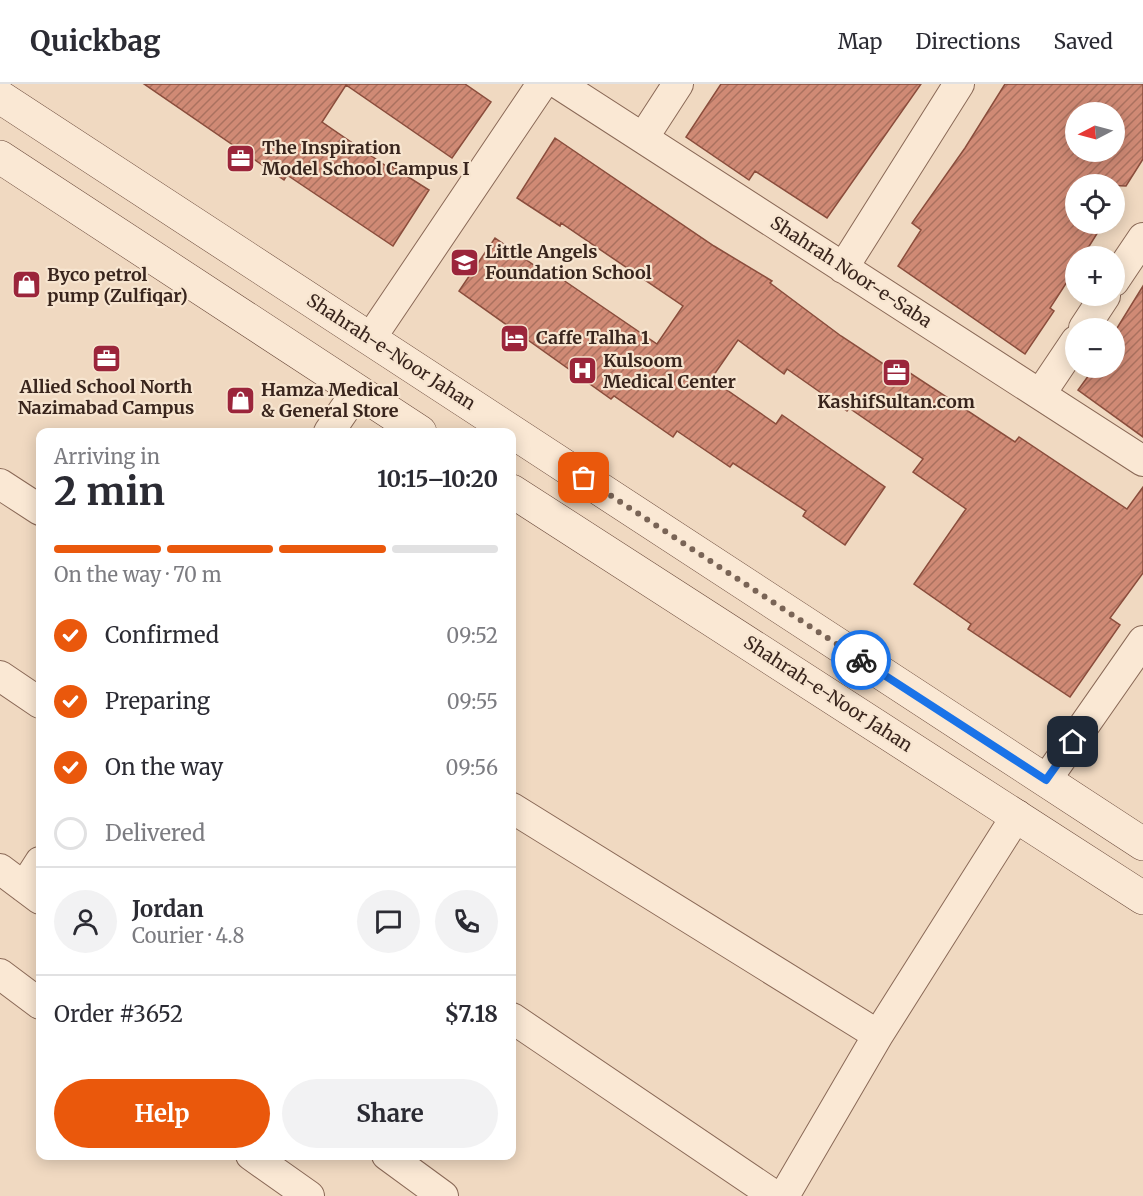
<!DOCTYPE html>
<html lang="en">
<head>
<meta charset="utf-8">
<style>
  body { margin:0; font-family:Merriweather,serif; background:#f2f2f3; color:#2b2b33; height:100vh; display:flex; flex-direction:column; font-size:22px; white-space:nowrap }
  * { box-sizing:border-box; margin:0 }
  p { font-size:20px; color:#7c7c81 }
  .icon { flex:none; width:33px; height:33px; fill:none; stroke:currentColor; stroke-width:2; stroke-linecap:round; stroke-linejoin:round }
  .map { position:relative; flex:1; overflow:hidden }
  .panel { position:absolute; left:36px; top:344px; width:480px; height:732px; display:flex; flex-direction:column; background:#fff; border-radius:12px; box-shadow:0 3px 15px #0003 }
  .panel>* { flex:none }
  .needle { width:39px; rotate:264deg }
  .controls { position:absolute; left:1065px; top:18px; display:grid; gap:12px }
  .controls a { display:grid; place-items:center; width:60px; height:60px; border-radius:50%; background:#fff; box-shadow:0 3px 15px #0003; font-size:30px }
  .pin { position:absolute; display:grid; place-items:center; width:51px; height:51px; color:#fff; margin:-26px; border-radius:12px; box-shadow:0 3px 9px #0006 }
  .courier { position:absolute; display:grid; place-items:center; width:60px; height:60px; margin:-30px; border:4px solid #1a73e8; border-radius:50%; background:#fff; color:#222; box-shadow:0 2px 8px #0007 }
  .headline em { font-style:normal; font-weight:700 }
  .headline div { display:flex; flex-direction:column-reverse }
  .headline { display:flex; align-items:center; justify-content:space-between; height:102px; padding:0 18px }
  h1 { font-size:39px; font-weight:700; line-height:45px }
  .bar { display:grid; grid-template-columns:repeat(4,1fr); gap:9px 6px; align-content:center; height:72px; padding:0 18px }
  .bar i { height:8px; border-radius:4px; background:#e1e1e2 }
  .bar .on { background:#ea580c }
  .bar p { grid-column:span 4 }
  .line { display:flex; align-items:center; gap:15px; padding:0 18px; border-top:2px solid #e1e1e2 }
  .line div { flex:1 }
  .round { display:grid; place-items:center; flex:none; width:63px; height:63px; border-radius:32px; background:#f2f2f3 }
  ol { padding:0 18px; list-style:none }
  li { display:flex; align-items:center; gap:18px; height:66px }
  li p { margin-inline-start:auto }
  li .icon { padding:6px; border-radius:50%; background:#ea580c; color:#fff; stroke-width:4 }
  li:last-child { color:#7c7c81 }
  li i { width:33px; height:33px; border:3px solid #e1e1e2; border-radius:50% }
  .primary-button { display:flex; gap:12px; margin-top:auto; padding:12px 18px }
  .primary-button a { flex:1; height:69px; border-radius:36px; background:#ea580c; color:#fff; font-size:24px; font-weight:700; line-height:69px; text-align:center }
  .primary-button a+a { background:#f2f2f3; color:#2b2b33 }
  header { display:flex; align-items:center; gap:36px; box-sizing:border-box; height:84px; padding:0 30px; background:#fff; border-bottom:2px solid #e1e1e2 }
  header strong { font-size:28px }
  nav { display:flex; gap:33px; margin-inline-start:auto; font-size:21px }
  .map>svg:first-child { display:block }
</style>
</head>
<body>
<header>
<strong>Quickbag</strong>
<nav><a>Map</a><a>Directions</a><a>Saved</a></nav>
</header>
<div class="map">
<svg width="1143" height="1112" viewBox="0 0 1143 1112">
  <defs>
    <pattern id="building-hatch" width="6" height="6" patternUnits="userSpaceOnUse" patternTransform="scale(1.5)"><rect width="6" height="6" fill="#d08a75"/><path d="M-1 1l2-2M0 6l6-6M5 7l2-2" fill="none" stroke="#aa715f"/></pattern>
  </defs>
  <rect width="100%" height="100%" fill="#f0d9c1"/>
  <path fill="url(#building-hatch)" stroke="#8a4d3c" stroke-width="1.5" fill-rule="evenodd" d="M144 0H465L491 18 452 74 346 1 322 38 389 84 391 82 429 106 393 162 287 91 284 96Z
    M721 0H921L827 134 755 87 749 96 686 53Z
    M1005 0H1143V75L1126 102 1076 100V140H1103L1083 172H1076V184L1050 224 1054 227 1025 270 898 182 921 146 912 139 965 64ZM1076 28H1114V68H1076Z
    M555 54 714 162 772 197 770 199 841 252 900 291 904 285 1015 358 1019 353 1127 425 1143 403V489L1110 534 1120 541 1070 613 968 545 971 540 914 500 966 425 913 388 923 375 849 324 847 327 787 285 784 290 738 256 711 295 776 340 782 331 885 403 845 461 803 432 806 427 733 379 730 383 677 347 673 353 614 312 611 315 459 207 495 154 548 191 550 187 657 260 683 222 561 139 560 142 517 114Z
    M1143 202V353L1078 306 1094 284H1114V249Z"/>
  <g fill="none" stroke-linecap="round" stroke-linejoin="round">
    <defs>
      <path id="street" d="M559 0 1143 377
        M643 54 678 0
        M843 184 959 0
        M1114 197 1143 154
        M1084 244 1105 212
        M370 255 542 0
        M1041 309 1076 257
        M329 348 357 307
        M0 400 40 426
        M0 592 40 619
        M1046 696 1143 557
        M512 724 878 951
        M0 785 40 815
        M24 803 40 778
        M0 890 40 920
        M512 934 775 1112
        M251 1071 309 1112
        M387 1071 443 1112
        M784 1112 878 951 1017 731"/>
      <path id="secondary" d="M0 13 1143 760
        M0 73 420 348
        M512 407 1143 814"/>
    </defs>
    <use href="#street" stroke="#8a6957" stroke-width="32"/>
    <use href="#secondary" stroke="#6b4a3b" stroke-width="34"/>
    <use href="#street" stroke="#fae8d4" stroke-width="30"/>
    <use href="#secondary" stroke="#fae8d4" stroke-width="33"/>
  </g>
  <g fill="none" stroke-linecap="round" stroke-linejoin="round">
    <path stroke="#796456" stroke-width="6" stroke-dasharray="0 10.8" d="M584 394 861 576"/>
    <path stroke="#1a73e8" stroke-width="8" d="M861 576 1046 696 1073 658"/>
  </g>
  <defs>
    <symbol id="office-square" viewBox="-11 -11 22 22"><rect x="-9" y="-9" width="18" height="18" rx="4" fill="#9b253b" stroke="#f7e5d0"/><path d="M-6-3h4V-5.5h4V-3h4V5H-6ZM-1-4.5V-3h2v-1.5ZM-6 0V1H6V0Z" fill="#fff"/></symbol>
    <symbol id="school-square" viewBox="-11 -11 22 22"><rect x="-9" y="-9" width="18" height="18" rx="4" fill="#9b253b" stroke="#f7e5d0"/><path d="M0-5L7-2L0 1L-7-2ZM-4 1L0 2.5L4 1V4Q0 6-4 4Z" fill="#fff"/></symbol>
    <symbol id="shop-square" viewBox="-11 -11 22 22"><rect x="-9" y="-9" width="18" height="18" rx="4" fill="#9b253b" stroke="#f7e5d0"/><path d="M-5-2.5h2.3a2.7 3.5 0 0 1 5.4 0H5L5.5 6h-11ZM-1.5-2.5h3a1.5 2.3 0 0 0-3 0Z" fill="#fff"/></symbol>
    <symbol id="hotel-square" viewBox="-11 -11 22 22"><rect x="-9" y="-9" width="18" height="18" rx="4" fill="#9b253b" stroke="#f7e5d0"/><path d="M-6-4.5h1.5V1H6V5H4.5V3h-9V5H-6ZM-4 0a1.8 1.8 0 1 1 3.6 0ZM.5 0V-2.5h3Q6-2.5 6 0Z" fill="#fff"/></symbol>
    <symbol id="hospital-square" viewBox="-11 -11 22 22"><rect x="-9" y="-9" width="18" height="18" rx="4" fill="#9b253b" stroke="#f7e5d0"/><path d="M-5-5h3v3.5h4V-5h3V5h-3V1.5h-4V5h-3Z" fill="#fff"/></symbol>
  </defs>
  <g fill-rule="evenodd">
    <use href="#office-square" x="224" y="58" width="33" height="33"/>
    <use href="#school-square" x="448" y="162" width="33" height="33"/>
    <use href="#shop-square" x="10" y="184" width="33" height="33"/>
    <use href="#hotel-square" x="498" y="238" width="33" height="33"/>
    <use href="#office-square" x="90" y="258" width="33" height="33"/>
    <use href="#hospital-square" x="566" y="270" width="33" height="33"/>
    <use href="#office-square" x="880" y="272" width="33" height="33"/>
    <use href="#shop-square" x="224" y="300" width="33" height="33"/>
  </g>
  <g text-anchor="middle" stroke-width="4.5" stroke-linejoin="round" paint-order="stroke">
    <g font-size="18" font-weight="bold" fill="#39251d" stroke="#f7e5d0" text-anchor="start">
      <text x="262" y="70">The Inspiration<tspan x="262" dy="21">Model School Campus I</tspan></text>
      <text x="485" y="174">Little Angels<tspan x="485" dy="21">Foundation School</tspan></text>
      <text x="47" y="197">Byco petrol<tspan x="47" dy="21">pump (Zulfiqar)</tspan></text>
      <text x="536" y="260">Caffe Talha 1</text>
      <text x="603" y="283">Kulsoom<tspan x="603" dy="21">Medical Center</tspan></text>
      <text x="106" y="309" text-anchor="middle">Allied School North<tspan x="106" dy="21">Nazimabad Campus</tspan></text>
      <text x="261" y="312">Hamza Medical<tspan x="261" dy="21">&amp; General Store</tspan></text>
      <text x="896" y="324" text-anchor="middle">KashifSultan.com</text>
    </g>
    <g font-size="18" fill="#39251d" stroke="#f7e5d0">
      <text transform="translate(851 188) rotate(33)" y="6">Shahrah Noor-e-Saba</text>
      <text transform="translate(391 268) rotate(33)" y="6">Shahrah-e-Noor Jahan</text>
      <text transform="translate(828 610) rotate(33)" y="6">Shahrah-e-Noor Jahan</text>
    </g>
  </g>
</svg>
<div class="controls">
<a><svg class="needle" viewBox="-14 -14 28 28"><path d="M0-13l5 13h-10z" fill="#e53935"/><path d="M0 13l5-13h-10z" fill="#7c7c81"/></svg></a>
<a><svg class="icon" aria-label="locate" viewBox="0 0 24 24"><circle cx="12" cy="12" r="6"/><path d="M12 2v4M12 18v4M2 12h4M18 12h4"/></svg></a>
<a>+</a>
<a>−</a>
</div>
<div class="pin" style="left:584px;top:394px;background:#ea580c"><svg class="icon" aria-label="bag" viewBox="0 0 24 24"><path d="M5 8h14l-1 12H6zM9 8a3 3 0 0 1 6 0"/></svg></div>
<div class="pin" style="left:1073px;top:658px;background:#1f2937"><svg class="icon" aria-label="home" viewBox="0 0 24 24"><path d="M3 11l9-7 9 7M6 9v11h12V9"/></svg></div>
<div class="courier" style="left:861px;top:576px"><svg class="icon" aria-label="bike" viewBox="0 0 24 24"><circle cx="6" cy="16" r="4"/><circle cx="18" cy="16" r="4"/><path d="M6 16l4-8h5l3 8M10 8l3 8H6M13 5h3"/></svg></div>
<section class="panel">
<div class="headline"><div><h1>2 min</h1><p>Arriving in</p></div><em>10:15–10:20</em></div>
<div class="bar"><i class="on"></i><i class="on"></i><i class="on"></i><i></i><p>On the way · 70 m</p></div>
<ol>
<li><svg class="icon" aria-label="check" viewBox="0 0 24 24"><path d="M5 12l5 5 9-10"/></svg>Confirmed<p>09:52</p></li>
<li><svg class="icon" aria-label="check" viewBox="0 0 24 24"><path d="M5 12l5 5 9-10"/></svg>Preparing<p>09:55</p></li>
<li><svg class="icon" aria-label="check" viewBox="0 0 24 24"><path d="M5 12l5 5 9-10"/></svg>On the way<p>09:56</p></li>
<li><i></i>Delivered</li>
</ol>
<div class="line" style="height:108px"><a class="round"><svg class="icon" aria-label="person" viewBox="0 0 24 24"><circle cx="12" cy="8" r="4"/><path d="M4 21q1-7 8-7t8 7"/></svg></a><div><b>Jordan</b><p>Courier · 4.8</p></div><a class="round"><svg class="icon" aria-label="chat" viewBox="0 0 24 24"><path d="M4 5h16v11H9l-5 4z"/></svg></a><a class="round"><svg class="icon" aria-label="phone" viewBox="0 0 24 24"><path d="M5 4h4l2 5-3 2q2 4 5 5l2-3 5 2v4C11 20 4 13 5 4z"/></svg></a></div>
<div class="line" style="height:78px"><div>Order #3652</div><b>$7.18</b></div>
<div class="primary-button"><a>Help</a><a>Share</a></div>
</section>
</div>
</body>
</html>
